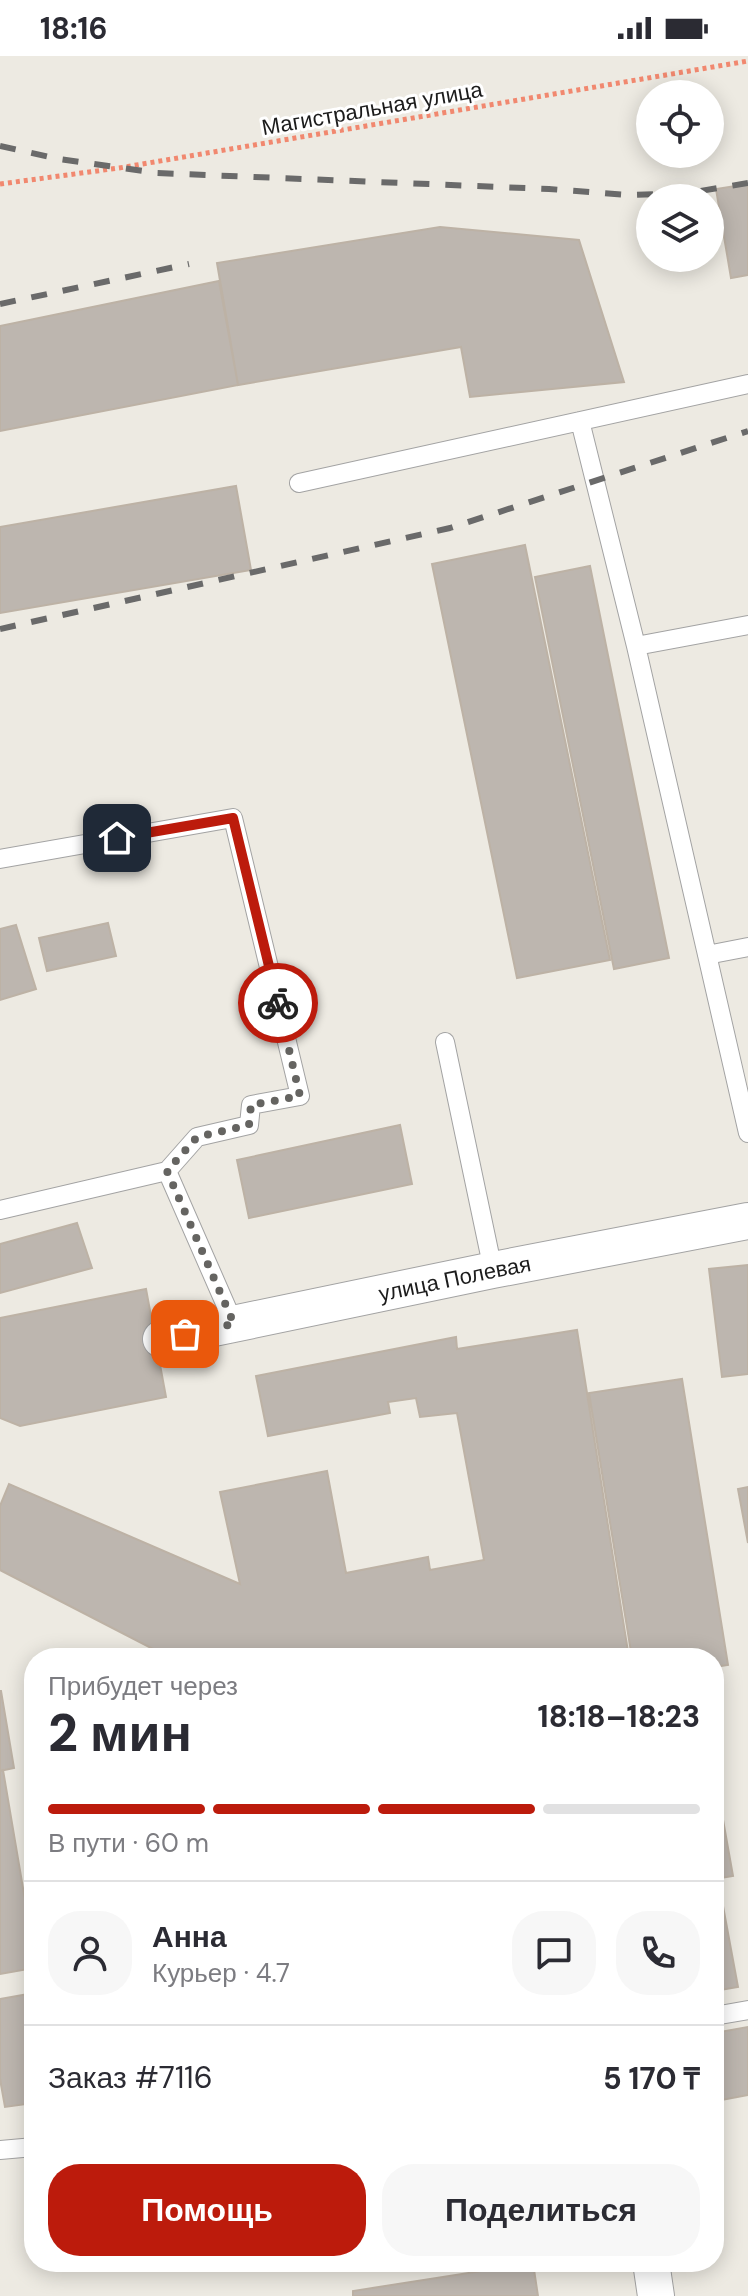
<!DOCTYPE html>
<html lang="ru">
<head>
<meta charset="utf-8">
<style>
  body { margin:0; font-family:"DM Sans",sans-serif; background:#f7f7f7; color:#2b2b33; height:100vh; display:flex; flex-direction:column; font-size:30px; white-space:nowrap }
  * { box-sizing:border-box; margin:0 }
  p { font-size:26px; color:#7c7c81 }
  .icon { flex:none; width:44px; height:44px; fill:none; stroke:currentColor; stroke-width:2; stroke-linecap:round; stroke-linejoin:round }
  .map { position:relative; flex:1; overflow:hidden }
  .side { position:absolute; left:24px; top:1592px; width:700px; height:624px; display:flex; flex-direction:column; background:#fff; border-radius:32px; box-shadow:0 4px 20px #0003 }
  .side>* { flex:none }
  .tools { position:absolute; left:636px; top:24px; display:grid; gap:16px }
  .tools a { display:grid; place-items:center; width:88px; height:88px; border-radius:50%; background:#fff; box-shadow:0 4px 20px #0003; font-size:40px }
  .pin { position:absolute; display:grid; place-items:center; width:68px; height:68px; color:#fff; margin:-34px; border-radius:16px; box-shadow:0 4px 12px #0006 }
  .courier { position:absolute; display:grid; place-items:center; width:80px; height:80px; margin:-40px; border:6px solid #bc1b0c; border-radius:50%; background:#fff; color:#222; box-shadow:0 2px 10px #0007 }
  .overview em { font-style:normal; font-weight:800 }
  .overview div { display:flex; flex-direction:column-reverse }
  .overview { display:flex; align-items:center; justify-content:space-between; height:136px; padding:0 24px }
  h1 { font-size:52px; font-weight:800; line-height:60px }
  .bar { display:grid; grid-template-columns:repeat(4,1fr); gap:12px 8px; align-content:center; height:96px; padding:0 24px }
  .bar i { height:10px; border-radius:6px; background:#e1e1e2 }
  .bar .on { background:#bc1b0c }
  .bar p { grid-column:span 4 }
  .line { display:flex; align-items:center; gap:20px; padding:0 24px; border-top:2px solid #e1e1e2 }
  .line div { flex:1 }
  .round { display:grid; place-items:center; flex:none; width:84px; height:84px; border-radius:32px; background:#f7f7f7 }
  .button { display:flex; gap:16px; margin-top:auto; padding:16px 24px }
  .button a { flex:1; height:92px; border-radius:32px; background:#bc1b0c; color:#fff; font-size:32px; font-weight:800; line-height:92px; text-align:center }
  .button a+a { background:#f7f7f7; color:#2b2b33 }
  .status { display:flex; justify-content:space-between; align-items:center; height:56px; padding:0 40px; background:#fff; direction:ltr }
  .status svg { height:22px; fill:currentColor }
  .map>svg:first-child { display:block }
</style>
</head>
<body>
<div class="status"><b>18:16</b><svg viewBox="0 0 49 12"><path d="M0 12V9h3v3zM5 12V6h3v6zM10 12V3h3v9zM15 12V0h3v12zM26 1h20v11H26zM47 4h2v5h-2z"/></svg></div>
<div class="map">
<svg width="748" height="2240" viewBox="0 0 748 2240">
  <rect width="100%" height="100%" fill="#edeae2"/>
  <path fill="#bdb6af" stroke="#bdb2a5" stroke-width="2" d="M748 128V219L731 222 716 133Z
    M440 171 579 184 624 326 470 341 461 291 238 329 217 207Z
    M219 225 238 329 0 375V270Z
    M236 430 251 514 0 557V471Z
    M525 489 610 904 517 922 432 508Z
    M590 510 669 902 614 913 535 521Z
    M108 867 116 900 47 915 39 882Z
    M16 869 36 933 0 944V873Z
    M400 1069 412 1128 249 1162 237 1104Z
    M77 1167 92 1212 0 1237V1188Z
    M748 1209V1318L722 1321 709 1213Z
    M146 1233 166 1341 20 1370 0 1362V1262Z
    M577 1274 629 1602H193L155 1594 0 1514V1450L9 1428 240 1528 220 1436 327 1415 346 1517 428 1501 430 1514 484 1504 457 1357 420 1361 416 1342 388 1346 390 1357 268 1380 256 1320 456 1281 457 1293Z
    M682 1323 728 1609 714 1611V1602H673V1597L632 1602 589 1337Z
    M748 1431V1487L738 1433Z
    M1 1635 14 1712 0 1715V1635Z
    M714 1713 733 1820 714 1823Z
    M3 1714 34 1897V1912L0 1918V1715Z
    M714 1823H718L738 1931 714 1935Z
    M34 1937V2047L5 2051 0 2023V1943Z
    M748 1971V2039L721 2044 714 2006V1977Z
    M533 2207 538 2240H353V2235Z"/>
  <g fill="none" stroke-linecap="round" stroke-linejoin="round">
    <defs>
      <path id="service" d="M580 365 636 590 748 1077
        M299 427 748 328
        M636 590 748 569
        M0 803 233 762 300 1040 251 1049 249 1069 197 1081 167 1115 0 1154
        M707 899 748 891
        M445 986 493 1214
        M167 1115 234 1268
        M714 1960 748 1954
        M0 2094 34 2091"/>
      <g id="minor">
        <path id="s1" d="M161 1283 493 1214 748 1165"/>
        <path d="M651 2206 656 2240"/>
      </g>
    </defs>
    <use href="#service" stroke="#a3a3a3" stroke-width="20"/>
    <use href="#minor" stroke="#a3a3a3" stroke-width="38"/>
    <path stroke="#f1886f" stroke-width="5" stroke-dasharray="4 4" stroke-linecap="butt" d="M0 128 119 112 748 5"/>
    <use href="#service" stroke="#fff" stroke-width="18"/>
    <use href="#minor" stroke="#fff" stroke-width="36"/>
    <path stroke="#6a6a6a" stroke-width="6" stroke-dasharray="16 16" stroke-linecap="butt" d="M0 90 59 103 157 117 549 133 628 139 688 137 748 127
      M0 248 189 208
      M0 573 450 472 748 375"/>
  </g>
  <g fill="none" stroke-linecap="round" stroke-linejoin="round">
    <path stroke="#656461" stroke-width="8" stroke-dasharray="0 14.4" d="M185 1278 234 1268 167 1115 197 1081 249 1069 251 1049 300 1040 278 947"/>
    <path stroke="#bc1b0c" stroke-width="10" d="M117 782 233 762 278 947"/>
  </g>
  <g text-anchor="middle" stroke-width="6" stroke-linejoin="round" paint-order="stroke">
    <g font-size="22" fill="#1c1c1c" stroke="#fff">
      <text transform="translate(372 52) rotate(-10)" y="8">Магистральная улица</text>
      <text dy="8" stroke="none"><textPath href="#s1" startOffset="300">улица Полевая</textPath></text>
    </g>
  </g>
</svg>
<div class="tools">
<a><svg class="icon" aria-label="locate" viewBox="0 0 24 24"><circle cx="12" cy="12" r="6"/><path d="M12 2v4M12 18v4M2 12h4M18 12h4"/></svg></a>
<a><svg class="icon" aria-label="layers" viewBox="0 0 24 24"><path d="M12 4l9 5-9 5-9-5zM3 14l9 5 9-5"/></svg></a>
</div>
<div class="pin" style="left:185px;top:1278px;background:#ea580c"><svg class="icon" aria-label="bag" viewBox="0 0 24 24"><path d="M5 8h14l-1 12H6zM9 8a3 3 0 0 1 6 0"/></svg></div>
<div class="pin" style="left:117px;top:782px;background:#1f2937"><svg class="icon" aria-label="home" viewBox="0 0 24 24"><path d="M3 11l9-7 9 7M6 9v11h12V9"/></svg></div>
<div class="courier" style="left:278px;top:947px"><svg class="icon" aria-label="bike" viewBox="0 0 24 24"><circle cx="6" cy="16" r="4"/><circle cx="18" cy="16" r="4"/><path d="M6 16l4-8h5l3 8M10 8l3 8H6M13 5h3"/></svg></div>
<section class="side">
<div class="overview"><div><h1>2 мин</h1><p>Прибудет через</p></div><em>18:18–18:23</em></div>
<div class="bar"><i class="on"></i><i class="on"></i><i class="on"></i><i></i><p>В пути · 60 m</p></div>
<div class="line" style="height:144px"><a class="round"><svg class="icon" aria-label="person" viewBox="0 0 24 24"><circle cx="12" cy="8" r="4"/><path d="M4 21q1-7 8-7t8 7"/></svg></a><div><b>Анна</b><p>Курьер · 4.7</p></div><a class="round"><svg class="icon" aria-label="chat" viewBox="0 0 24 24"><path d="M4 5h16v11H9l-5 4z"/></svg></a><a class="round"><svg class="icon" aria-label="phone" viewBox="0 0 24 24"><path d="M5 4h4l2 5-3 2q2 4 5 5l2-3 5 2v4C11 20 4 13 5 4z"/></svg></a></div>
<div class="line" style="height:104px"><div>Заказ #7116</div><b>5 170 ₸</b></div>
<div class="button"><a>Помощь</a><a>Поделиться</a></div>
</section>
</div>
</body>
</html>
